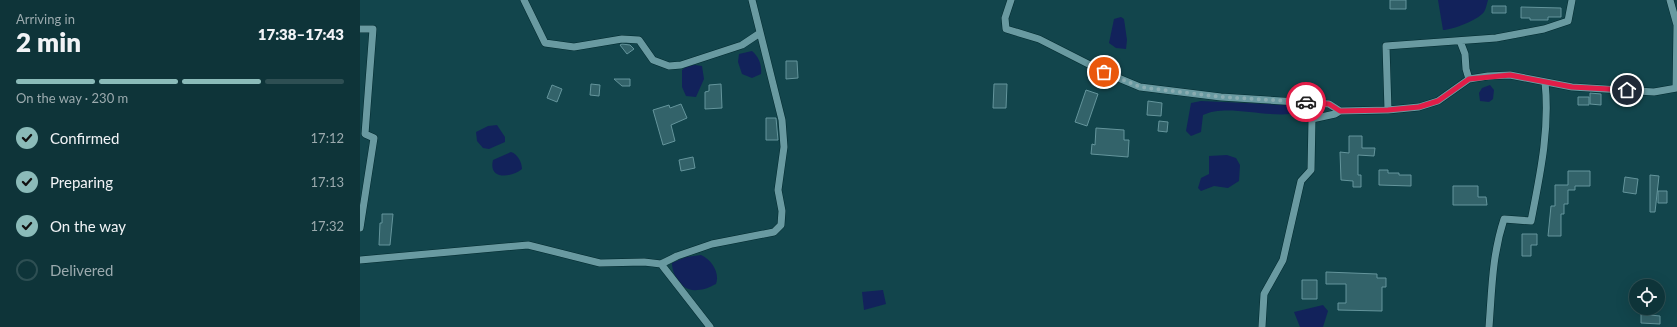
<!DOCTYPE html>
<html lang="en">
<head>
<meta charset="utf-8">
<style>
  body { margin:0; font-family:Lato,sans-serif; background:#173c41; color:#f1f3f6; height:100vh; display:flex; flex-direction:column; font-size:15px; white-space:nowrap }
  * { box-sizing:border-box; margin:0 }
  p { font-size:13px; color:#9baaae }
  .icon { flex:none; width:22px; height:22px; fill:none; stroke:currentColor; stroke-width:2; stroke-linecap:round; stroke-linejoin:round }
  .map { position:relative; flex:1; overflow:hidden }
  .side { display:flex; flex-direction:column; background:#0e3439; width:360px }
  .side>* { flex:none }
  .controls { position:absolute; left:1269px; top:279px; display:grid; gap:8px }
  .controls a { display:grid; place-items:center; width:36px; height:36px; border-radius:50%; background:#0e3439; box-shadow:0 4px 16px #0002,0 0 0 1px #2e4f53; font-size:20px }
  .pin { position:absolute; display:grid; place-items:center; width:34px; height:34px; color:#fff; margin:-17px; border:2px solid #fff; border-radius:50%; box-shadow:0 1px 4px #0007 }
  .courier { position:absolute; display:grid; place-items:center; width:40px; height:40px; margin:-20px; border:3px solid #e11d48; border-radius:50%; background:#fff; color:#222; box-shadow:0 1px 5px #0007 }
  .headline em { font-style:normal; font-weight:800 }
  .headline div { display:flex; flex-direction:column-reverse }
  .headline { display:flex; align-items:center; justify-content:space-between; height:68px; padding:0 16px }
  h1 { font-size:26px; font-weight:800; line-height:30px }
  .bar { display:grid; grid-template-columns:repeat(4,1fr); gap:6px 4px; align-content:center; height:48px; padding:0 16px }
  .bar i { height:5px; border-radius:3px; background:#2e4f53 }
  .bar .on { background:#8bbbb9 }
  .bar p { grid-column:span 4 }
  ol { padding:0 16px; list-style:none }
  li { display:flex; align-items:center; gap:12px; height:44px }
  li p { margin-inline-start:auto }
  li .icon { padding:4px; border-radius:50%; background:#8bbbb9; color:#111; stroke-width:4 }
  li:last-child { color:#9baaae }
  li i { width:22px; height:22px; border:2px solid #2e4f53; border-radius:50% }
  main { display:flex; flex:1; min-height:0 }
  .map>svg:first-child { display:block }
</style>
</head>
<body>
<main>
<section class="side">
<div class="headline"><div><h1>2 min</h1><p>Arriving in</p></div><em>17:38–17:43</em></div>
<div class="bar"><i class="on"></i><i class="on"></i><i class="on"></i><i></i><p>On the way · 230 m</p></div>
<ol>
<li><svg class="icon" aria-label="check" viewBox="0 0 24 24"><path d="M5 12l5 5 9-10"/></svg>Confirmed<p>17:12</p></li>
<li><svg class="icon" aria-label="check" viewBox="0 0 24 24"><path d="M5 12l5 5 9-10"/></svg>Preparing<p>17:13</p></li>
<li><svg class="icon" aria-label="check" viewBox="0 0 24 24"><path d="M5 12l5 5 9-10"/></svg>On the way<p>17:32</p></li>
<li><i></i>Delivered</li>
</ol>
</section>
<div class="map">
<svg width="1317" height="327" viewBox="0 0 1317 327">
  <rect width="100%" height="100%" fill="#12454c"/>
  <path fill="#12225b" d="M1078 0H1128C1127 3 1126 9 1124 12 1118 20 1092 30 1083 30Z
    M761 17 764 19 767 40 766 49 756 48 749 43 754 19Z
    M392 51C399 57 402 65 401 74L392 78 382 74 378 62 379 54Z
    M335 65 342 66 344 79 336 97 326 96 322 87V70L327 66Z
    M1130 85 1134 90 1133 99 1129 102 1120 101 1119 93 1122 88Z
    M841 101 928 105 937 107V113C909 119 867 103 843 115L841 132 831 136 826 131 831 103Z
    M137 125 145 137V142L129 149 123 148 117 141 116 132 128 126Z
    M151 152C158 154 162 163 162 169 151 178 128 180 133 160Z
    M867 155 876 158 880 165 879 181 868 188 854 186 841 191 838 188 841 178 849 174V156Z
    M341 255C352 260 360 273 356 284 350 287 344 290 337 290 323 292 312 276 312 263L326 257Z
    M523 290 526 304 504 310 502 292Z
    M963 305 968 311 963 327H940L934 312Z"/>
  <path fill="#33636a" stroke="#64959c" d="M1030 0H1046V9H1030Z
    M1132 6H1146V13H1132Z
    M1161 7 1201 8V17H1188V20H1170V18H1161Z
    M262 44 270 45 274 49 267 54 260 45Z
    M426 61H437L438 78 426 79Z
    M254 79H270V86H262Z
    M231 84 240 85 239 96 230 95Z
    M361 84 362 108 345 109V92L349 91V85Z
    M634 84H647L646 108H633Z
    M192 85 202 89 197 102 187 98Z
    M726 90 738 94 727 126 715 122Z
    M1230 93 1241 94V105L1230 104Z
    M1218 97H1229V105H1218Z
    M788 101 802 103 801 116 787 115Z
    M321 104 327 118 311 125 315 141 303 145 293 110 309 105 310 108Z
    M406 118H416L418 140H406Z
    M799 121 808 122 807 132 798 131Z
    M736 128 764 130V140H769L768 157 731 154 732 144 735 145Z
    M989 136H1002V148H1015L1014 156 998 155V175H1001V187H993V181L981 180 980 152 989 153Z
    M333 157 335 168 321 171 319 160Z
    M1019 170H1028V173H1039V175H1051V186L1019 185Z
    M1208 171H1230V186H1215V190H1208V204H1204V214H1201V236H1188L1191 206H1195V185H1208Z
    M1290 175 1299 176 1295 212H1290Z
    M1265 177 1278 179 1276 194 1263 192Z
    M1093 186H1118V197H1126L1127 205H1093Z
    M1298 191H1307V203H1298Z
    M22 214H33L30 245H19L20 223H22Z
    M1162 234H1177V245H1171V256H1162Z
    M966 272 1017 274V278H1026V287H1022V311L978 310V303H986V284H966Z
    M942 280H957V299H942Z
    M1281 314 1300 316V324L1281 323Z"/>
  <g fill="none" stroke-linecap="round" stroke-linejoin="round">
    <defs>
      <path id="minor" d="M164 0 185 43 214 47 262 39 279 40 293 60 309 66 321 65 382 45 400 33
        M651 0 645 18 646 29 679 39 744 72 780 87 861 97 969 104 980 111 1028 110 1059 107 1078 101 1109 79 1128 76 1150 75 1212 87 1294 92 1317 88
        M1310 0 1317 25
        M0 29H13L5 134 14 138 0 228
        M1100 41 1105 54 1106 69 1109 79
        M1316 88 1317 25
        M1028 110 1026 46 1136 38 1184 29 1208 21 1212 0
        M0 260 168 245 240 263 284 262 301 264 317 256 352 244 414 232 421 225 422 211 418 190 424 147 422 120 392 0
        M301 264 350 327
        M902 327 904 294 923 260 941 181 951 170 952 119 975 114 980 111
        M1129 327C1132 288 1132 256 1144 219L1171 221C1180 175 1190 129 1185 82"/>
    </defs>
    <use href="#minor" stroke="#022a2f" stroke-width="8"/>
    <use href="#minor" stroke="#699aa1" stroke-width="7"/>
  </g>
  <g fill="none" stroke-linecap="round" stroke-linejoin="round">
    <path stroke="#8aacb1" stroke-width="4" stroke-dasharray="0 7.2" d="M744 72 780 87 861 97 946 102"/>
    <path stroke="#e11d48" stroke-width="5" d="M946 102 969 104 980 111 1028 110 1059 107 1078 101 1109 79 1150 75 1212 87 1267 90"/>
  </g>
</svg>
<div class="controls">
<a><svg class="icon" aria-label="locate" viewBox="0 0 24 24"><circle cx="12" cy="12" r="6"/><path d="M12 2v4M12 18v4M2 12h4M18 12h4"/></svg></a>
</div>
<div class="pin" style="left:744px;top:72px;background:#ea580c"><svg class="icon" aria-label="bag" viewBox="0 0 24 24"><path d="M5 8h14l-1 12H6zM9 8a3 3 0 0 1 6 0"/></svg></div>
<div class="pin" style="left:1267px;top:90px;background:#1f2937"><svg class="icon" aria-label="home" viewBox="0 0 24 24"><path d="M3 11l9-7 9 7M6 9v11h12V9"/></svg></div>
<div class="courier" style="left:946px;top:102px"><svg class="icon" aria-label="car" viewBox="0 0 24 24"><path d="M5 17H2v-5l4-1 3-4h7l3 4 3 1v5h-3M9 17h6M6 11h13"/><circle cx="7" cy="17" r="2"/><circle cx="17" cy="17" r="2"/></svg></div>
</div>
</main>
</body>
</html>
